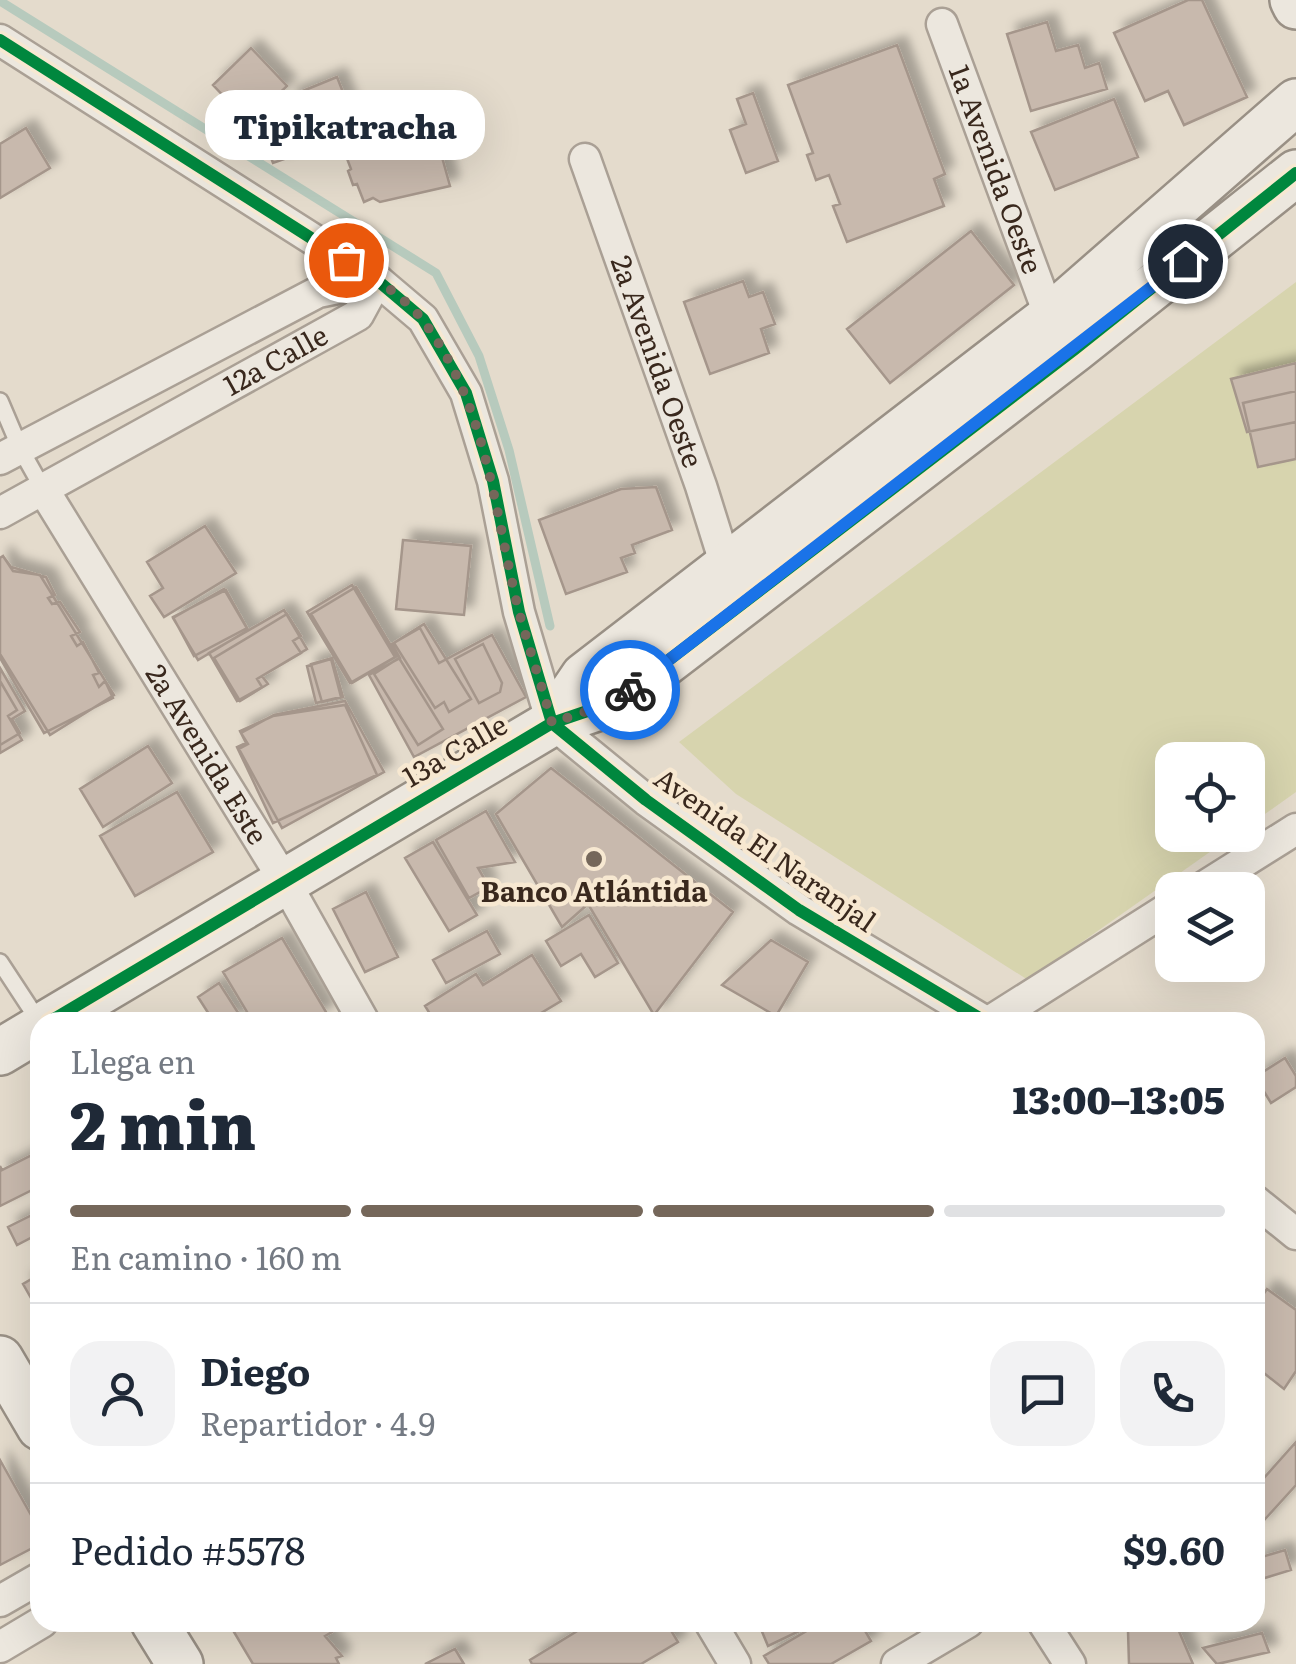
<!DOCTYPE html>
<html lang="es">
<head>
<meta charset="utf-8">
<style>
  body { margin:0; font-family:Literata,serif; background:#f2f2f3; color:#1f2937; height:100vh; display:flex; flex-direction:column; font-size:38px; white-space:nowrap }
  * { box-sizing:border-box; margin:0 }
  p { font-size:32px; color:#747a83 }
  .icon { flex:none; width:55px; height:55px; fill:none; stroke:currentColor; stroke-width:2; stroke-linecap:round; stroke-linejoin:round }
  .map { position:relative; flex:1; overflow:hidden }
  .sheet { position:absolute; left:30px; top:1012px; width:1235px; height:620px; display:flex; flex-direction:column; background:#fff; border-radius:30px; box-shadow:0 10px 40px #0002 }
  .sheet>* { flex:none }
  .fabs { position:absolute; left:1155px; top:742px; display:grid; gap:20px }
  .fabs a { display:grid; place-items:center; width:110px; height:110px; border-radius:20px; background:#fff; box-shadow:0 10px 40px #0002; font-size:50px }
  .pin { position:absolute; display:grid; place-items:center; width:85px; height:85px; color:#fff; margin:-42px; border:5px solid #fff; border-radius:50%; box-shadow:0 2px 10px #0007 }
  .courier { position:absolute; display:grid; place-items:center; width:100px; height:100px; margin:-50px; border:8px solid #1a73e8; border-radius:50%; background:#fff; color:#222; box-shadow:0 2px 12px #0007 }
  .bubble { position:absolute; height:70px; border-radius:30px; background:#fff; box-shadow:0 10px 40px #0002; font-size:32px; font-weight:800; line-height:70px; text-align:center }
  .head em { font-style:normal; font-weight:800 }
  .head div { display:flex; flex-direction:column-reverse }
  .head { display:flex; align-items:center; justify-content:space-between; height:170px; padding:0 40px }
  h1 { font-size:65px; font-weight:800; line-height:75px }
  .bar { display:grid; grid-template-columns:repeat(4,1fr); gap:15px 10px; align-content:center; height:120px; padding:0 40px }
  .bar i { height:12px; border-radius:8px; background:#e0e1e3 }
  .bar .selected { background:#75675a }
  .bar p { grid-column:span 4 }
  .line { display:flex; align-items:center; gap:25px; padding:0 40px; border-top:2px solid #e0e1e3 }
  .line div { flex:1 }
  .round { display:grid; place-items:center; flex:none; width:105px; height:105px; border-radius:30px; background:#f2f2f3 }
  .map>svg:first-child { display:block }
</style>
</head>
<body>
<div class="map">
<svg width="1296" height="1664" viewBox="0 0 1296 1664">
  <defs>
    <filter id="shadow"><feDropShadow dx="9" dy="-9" stdDeviation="5" flood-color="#0004"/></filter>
  </defs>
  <rect width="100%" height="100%" fill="#e4dbcc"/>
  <path fill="#d7d4ae" d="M1296 282V792L1248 826V760H1172V835H1234L1028 980 736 794 679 742Z"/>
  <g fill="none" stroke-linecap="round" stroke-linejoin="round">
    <path stroke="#b7cabd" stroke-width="9" d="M0 1 436 273 479 356 509 450 550 626"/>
  </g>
  <path fill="#c8b9ad" stroke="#a5968b" stroke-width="2.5" filter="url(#shadow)" d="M1188 0H1202L1247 97 1184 125 1168 91 1145 101 1114 33Z
    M1047 22 1056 51 1078 45 1085 68 1099 63 1107 89 1031 111 1007 34Z
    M897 45 945 174 934 179 944 206 847 242 833 206 840 204 829 175 816 180 807 155 813 153 788 85Z
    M251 48 287 86 261 111 266 116 254 128 213 85Z
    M337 77 359 133 273 163 260 129 295 115 288 97Z
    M753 93 778 161 746 173 730 130 746 124 737 99Z
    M1114 99 1138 157 1055 190 1031 132Z
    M405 126 410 140 435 132 450 186 380 202 373 198 364 202 357 184 353 185 348 171 351 169 340 140 365 132 369 138Z
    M26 128 50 168 0 198V144Z
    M971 231 1014 285 890 383 847 329Z
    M743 281 749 297 763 292 775 324 761 329 769 353 710 374 684 302Z
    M1296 363V422L1247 432 1231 379Z
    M1296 391V459L1258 467 1243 403Z
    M656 487 672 530 632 545 635 553 621 558 627 572 566 594 539 520 621 489Z
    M205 526 236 573 164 617 150 596 163 588 147 562Z
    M403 540 471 546 464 615 396 609Z
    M3 556 13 571 40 575 114 695 50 735 0 654V558Z
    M3 556 11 567 46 577 55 595 48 598 52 604 60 602 80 632 71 636 77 646 83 642 99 673 93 675 99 687 105 681 113 698 44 733 0 658V558Z
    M352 585 395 657 350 683 307 612Z
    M356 587 397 656 352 683 311 614Z
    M224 589 248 630 198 660 173 618Z
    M226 590 247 628 194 656 173 617Z
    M284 610 307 649 257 679 262 687 237 701 209 653Z
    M287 614 301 636 293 641 301 653 262 676 268 684 240 701 214 658Z
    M424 624 471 699 449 712 444 702 435 708 394 643Z
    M420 628 439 663 492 635 526 697 414 757 369 675 400 658 392 644Z
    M483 644 502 683 500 692 479 703 455 659Z
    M332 658 343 697 322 702 311 664Z
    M399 658 443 729 418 745 374 674Z
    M331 659 341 697 316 703 307 666Z
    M0 668 25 711 12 719 20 733 0 745Z
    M0 681 17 710 8 716 22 740 0 753Z
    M345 701 384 772 282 828 239 749 248 744 241 733 274 715Z
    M345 705 377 775 273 823 237 747 246 743 240 731 273 716Z
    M148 746 172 783 103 827 80 789Z
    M551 768 733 912 654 1015 588 904 562 927 496 814Z
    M177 792 213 852 135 896 100 836Z
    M486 811 515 862 478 868 489 887 469 898 436 840Z
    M433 842 477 915 449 931 405 858Z
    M366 892 398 957 365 972 333 909Z
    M589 915 618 963 595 977 581 954 561 966 546 941Z
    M487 931 500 954 446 983 433 960Z
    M282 938 326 1012 307 1022H253L223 972Z
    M771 940 808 962 776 1016 722 985Z
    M532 955 561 1001 526 1022H435L425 1006 476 974 483 985Z
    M219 983 244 1022H214L198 997Z
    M1285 1058 1296 1076V1087L1271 1103 1255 1077Z
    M36 1153 40 1160V1186L0 1206V1166L2 1170Z
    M40 1211V1233L17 1245 8 1227Z
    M40 1274V1312H39L23 1284Z
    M1267 1289 1296 1310V1371L1284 1389 1255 1366V1306Z
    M1296 1442V1485L1257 1528 1255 1488Z
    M0 1460 40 1531V1544L0 1565Z
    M1285 1550 1291 1570 1255 1581V1559Z
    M228 1622H326L332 1632 325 1636 342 1656 336 1658 339 1664H253Z
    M592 1622H666L678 1642 641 1664H532L530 1660Z
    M758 1622H812L814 1624 768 1646Z
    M822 1622H860L871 1641 831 1664H769L764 1656Z
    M1143 1622H1175L1193 1664H1129L1128 1631Z
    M1262 1633 1269 1652 1217 1664 1203 1648Z
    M455 1649 464 1664H425Z"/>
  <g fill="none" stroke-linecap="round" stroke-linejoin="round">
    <defs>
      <path id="lane" d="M0 401 20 448 43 489
        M0 962 40 1023"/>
      <g id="street">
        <path id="s1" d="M942 24 1050 317 1061 331"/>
        <path d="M0 40 377 280 423 319 466 393 493 481 519 612 552 723 646 800 799 910 986 1022"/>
        <path id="s2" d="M585 159 701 486 726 566 737 579"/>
        <path d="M0 459 318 292 377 280"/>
        <path id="s3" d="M43 489 284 880 364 1022"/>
        <path id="s4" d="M0 513 358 315 377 280"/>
        <path d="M1199 890 1296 829"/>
        <path d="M989 1022 1172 906"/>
        <path d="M1255 1201 1296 1234"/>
        <path d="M0 1601 40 1578"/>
        <path d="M710 1622 735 1664"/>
        <path d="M1043 1622 1070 1664"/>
        <path d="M0 1647 42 1622"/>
        <path d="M897 1664 968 1622"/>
      </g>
      <path id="secondary" d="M1293 0 1296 6
        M552 723 584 676 1050 317 1296 102
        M49 1022 552 723 614 702 1075 349 1296 173
        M0 1052 40 1028
        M0 1359 40 1427
        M154 1622 180 1664"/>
    </defs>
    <use href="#lane" stroke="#aaa095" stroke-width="20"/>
    <use href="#street" stroke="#aaa095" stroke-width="35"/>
    <use href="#secondary" stroke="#999085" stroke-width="50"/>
    <use href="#lane" stroke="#ece7de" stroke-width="15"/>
    <use href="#street" stroke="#ece7de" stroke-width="30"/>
    <use href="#secondary" stroke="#ece7de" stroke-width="45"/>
    <defs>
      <path id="cycleway" d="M0 40 377 280 423 319 466 393 493 481 519 612 552 723 646 800 799 910 986 1022
        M49 1022 552 723 614 702 1075 349 1296 173"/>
    </defs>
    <use href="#cycleway" stroke="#f7e8d1" stroke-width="19"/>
    <use href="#cycleway" stroke="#00873e" stroke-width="12"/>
  </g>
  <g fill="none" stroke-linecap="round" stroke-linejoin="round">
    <path stroke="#75675a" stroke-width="10" stroke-dasharray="0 18" d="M346 260C372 277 405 296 424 322 488 407 494 512 519 612 529 649 542 686 552 723L614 702 630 690"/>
    <path stroke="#1a73e8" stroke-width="12" d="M630 690 1185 261"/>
  </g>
  <circle fill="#75675a" stroke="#f7e8d1" stroke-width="4" cx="594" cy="859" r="10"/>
  <g text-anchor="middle" stroke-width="9" stroke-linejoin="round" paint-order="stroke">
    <g font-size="28" fill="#39281d" stroke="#f7e8d1">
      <text dy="10" stroke="none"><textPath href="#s1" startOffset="155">1a Avenida Oeste</textPath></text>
      <text dy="10" stroke="none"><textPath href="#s4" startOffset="315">12a Calle</textPath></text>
      <text dy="10" stroke="none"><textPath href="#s2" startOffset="215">2a Avenida Oeste</textPath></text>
      <text transform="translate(455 751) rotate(-30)" y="10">13a Calle</text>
      <text dy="10" stroke="none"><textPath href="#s3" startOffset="312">2a Avenida Este</textPath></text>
      <text transform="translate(765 850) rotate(35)" y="10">Avenida El Naranjal</text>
    </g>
    <g font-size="28" font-weight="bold" fill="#39281d" stroke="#f7e8d1">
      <text x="594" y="902">Banco Atlántida</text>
    </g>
  </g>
</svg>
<div class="fabs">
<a><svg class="icon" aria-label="locate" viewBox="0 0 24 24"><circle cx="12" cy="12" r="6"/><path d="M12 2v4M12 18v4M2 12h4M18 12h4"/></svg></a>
<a><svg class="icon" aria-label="layers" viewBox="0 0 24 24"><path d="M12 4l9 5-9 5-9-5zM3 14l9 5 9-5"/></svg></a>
</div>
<div class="pin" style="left:346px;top:260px;background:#ea580c"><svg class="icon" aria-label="bag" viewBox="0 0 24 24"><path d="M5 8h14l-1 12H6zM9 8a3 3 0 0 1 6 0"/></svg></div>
<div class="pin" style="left:1185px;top:261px;background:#1f2937"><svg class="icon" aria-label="home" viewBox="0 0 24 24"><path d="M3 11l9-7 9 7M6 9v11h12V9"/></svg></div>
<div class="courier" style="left:630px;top:690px"><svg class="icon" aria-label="bike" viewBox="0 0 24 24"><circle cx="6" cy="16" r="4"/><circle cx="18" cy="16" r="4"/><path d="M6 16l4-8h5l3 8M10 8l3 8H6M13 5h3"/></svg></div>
<div class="bubble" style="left:205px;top:90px;width:280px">Tipikatracha</div>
<section class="sheet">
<div class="head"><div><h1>2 min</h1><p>Llega en</p></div><em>13:00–13:05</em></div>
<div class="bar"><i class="selected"></i><i class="selected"></i><i class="selected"></i><i></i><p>En camino · 160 m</p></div>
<div class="line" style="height:180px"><a class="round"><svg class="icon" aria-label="person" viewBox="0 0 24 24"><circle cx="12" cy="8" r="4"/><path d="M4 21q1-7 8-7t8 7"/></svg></a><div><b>Diego</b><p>Repartidor · 4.9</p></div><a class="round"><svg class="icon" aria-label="chat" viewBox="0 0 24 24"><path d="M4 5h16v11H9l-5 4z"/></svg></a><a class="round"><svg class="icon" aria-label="phone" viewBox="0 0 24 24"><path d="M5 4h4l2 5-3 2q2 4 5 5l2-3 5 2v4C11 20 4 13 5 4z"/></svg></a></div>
<div class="line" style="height:130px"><div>Pedido #5578</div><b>$9.60</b></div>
</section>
</div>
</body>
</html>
